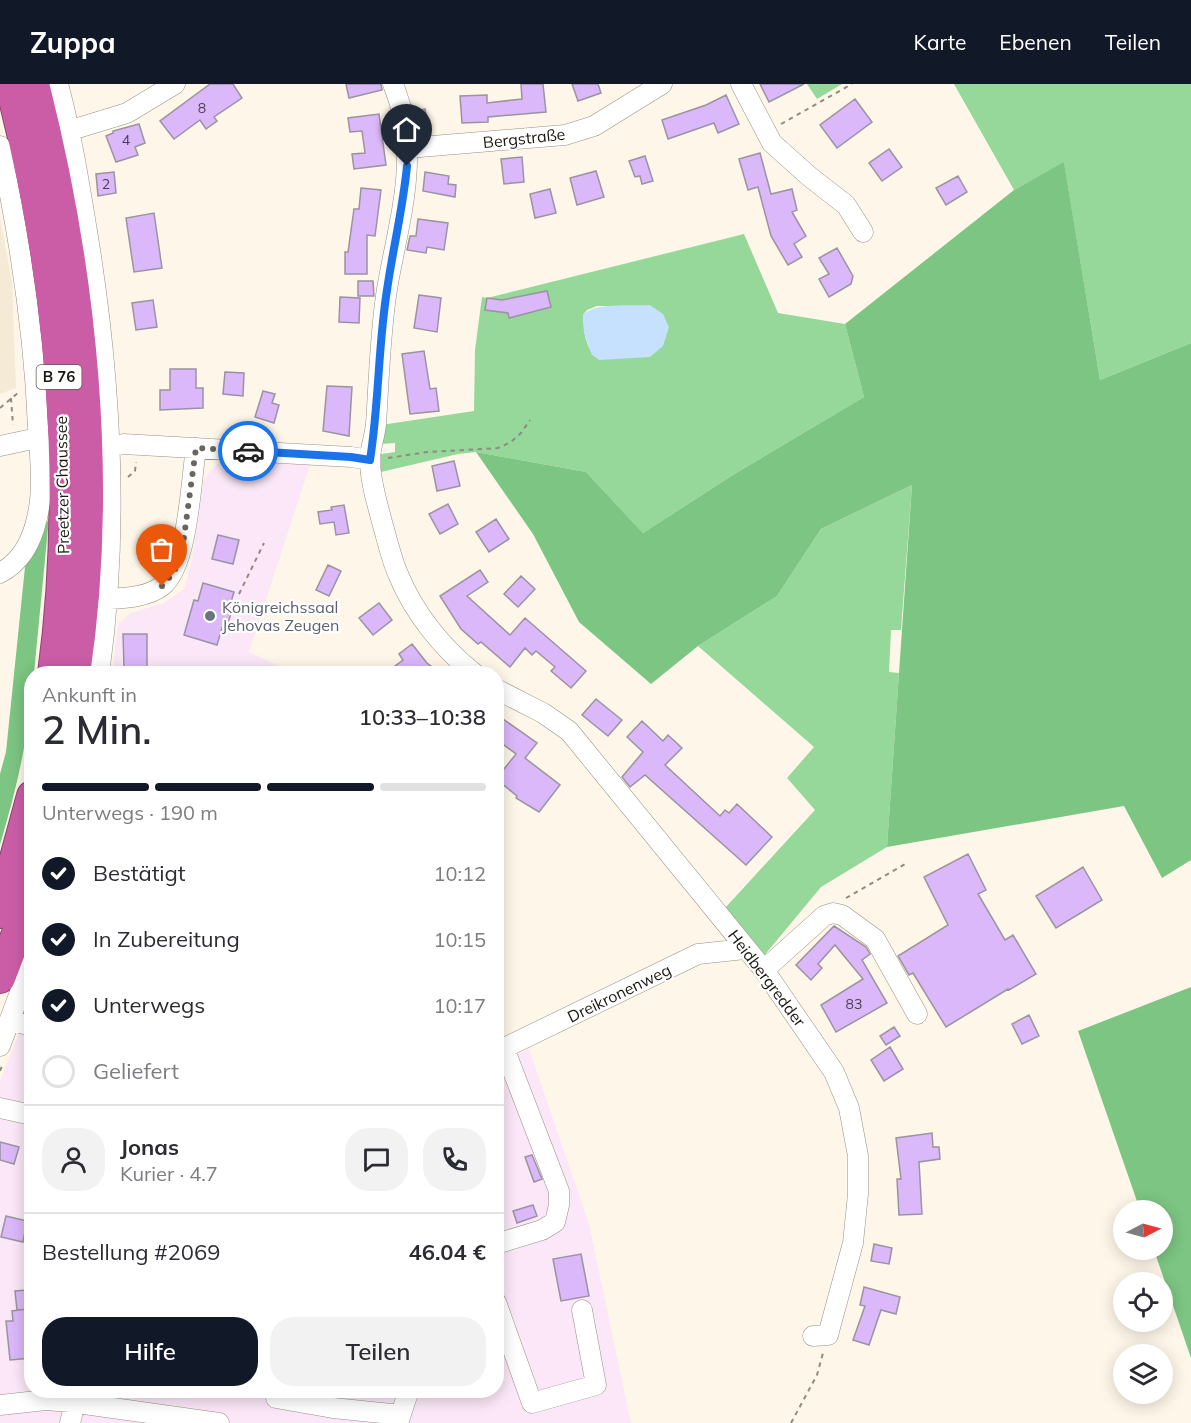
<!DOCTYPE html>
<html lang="de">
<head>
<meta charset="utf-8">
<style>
  body { margin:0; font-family:Mulish,sans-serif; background:#f2f2f3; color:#2b2b33; height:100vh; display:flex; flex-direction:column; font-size:22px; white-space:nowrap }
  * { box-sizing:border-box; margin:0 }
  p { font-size:20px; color:#7c7c81 }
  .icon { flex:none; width:33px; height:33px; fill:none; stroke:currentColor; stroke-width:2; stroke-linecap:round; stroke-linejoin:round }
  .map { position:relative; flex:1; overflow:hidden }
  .drawer { position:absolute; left:24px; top:582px; width:480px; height:732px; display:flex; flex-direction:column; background:#fff; border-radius:24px; box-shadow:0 3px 15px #0003 }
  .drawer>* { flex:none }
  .needle { width:39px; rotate:84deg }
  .controls { position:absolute; left:1113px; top:1116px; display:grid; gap:12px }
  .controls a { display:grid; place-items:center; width:60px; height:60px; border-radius:50%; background:#fff; box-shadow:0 3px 15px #0003; font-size:30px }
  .pin { position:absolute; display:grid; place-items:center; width:51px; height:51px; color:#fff; margin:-62px -26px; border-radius:50% 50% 50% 0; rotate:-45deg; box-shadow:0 0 6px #0007 }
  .pin .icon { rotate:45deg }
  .courier { position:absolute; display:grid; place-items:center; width:60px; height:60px; margin:-30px; border:4px solid #1a73e8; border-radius:50%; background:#fff; color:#222; box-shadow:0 2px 8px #0007 }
  .head em { font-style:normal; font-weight:600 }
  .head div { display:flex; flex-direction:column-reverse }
  .head { display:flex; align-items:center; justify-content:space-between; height:102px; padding:0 18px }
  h1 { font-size:39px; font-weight:600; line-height:45px }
  .bar { display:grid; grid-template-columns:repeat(4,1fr); gap:9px 6px; align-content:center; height:72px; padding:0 18px }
  .bar i { height:8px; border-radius:4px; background:#e1e1e2 }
  .bar .on { background:#111827 }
  .bar p { grid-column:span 4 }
  .line { display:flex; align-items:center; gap:15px; padding:0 18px; border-top:2px solid #e1e1e2 }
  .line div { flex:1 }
  .round { display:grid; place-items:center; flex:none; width:63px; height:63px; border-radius:24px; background:#f2f2f3 }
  ol { padding:0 18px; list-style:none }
  li { display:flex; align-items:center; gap:18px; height:66px }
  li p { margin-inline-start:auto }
  li .icon { padding:6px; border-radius:50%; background:#111827; color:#fff; stroke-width:4 }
  li:last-child { color:#7c7c81 }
  li i { width:33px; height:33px; border:3px solid #e1e1e2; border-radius:50% }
  .button { display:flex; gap:12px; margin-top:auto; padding:12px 18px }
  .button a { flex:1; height:69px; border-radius:24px; background:#111827; color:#fff; font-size:24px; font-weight:600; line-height:69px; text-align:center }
  .button a+a { background:#f2f2f3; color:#2b2b33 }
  header { display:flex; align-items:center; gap:36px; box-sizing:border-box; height:84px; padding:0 30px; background:#111827; color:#fff }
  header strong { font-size:28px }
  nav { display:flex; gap:33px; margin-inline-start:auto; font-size:21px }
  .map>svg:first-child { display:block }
</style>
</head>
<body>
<header>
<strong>Zuppa</strong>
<nav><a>Karte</a><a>Ebenen</a><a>Teilen</a></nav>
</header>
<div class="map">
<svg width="1191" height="1339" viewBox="0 0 1191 1339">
  <rect width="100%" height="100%" fill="#fef7e9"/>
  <path fill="#f5ead5" d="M0 133 12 198 16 304 0 310Z"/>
  <path fill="#fbe7f7" d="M244 377 310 381 249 568 294 589 112 590 118 540 131 529 164 519 184 505 192 477 204 395 217 380Z
    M31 919 32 1306H496L497 980 529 965 589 1140 631 1339H0V997Z"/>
  <path fill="#95d899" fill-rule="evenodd" d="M807 0H842L817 15Z
    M954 0H1191V259L1100 296 1064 79 1014 106Z
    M744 150 778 229 845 240 864 313 736 389 643 449 586 388 476 368 458 370 381 388V370L395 368V359L381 360V341L474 327 475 266 482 213 487 214ZM520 212 522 214 509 233 508 229 485 226 505 216ZM597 222H616L600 276C585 266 584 248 583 231L587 226Z
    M912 401 901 546H891L889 588 899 589 887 763 821 803 763 873 725 824 815 726 787 694 814 663 698 562 777 512 821 445Z"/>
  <path fill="#7cc582" d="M1064 78 1100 296 1191 259V776L1162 794 1124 722 887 763 912 401 821 445 777 512 698 562 651 600 579 538 533 450 476 368 586 388 643 449 736 389 864 313 845 240 1014 106Z
    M49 434 34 589 32 590C31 647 16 706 0 761V690L6 668 25 483Z
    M1191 903V1274L1154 1166H1162V1126H1140L1078 947Z"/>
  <path fill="#c5e1fd" d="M650 221 663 230 669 243 663 262 650 273 600 276 592 271 584 249 583 231C594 218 632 222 650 221Z"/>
  <path fill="#dab8fa" stroke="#9a93a1" stroke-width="1.5" d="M210 0H233L242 14 214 33 217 37 206 45 200 36 174 55 160 37Z
    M346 0H381L382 6 349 14Z
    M521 0H543L546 28 488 33V38L462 39 460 12 487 11V19L522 15Z
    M572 0H598L601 9 578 17Z
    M760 0H804L769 18Z
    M726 11 739 40 718 49 714 39 668 55 662 36 706 21Z
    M855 15 872 38 837 64 820 41Z
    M425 25 428 39 417 42 414 27Z
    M379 30 386 81 354 85 352 70 365 69 362 47 350 48 348 34Z
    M139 40 145 59 135 63 138 71 116 78 106 52 113 49V47Z
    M889 65 902 83 882 97 869 79Z
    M760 69 771 110 792 105 797 126 792 128 806 152 794 160 802 173 788 181 771 152 758 103 748 106 739 75Z
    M645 72 653 97 642 100 640 92 635 93 629 77Z
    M522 73 524 98 504 100 501 75Z
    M596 87 604 113 577 121 570 94Z
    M114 88 116 109 98 112 96 90Z
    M425 88 449 92 448 100 456 101 455 113 423 107Z
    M958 92 967 108 946 121 936 104Z
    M361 104 381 106 375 152 367 151V190H345V168H348L354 125H359Z
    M550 105 556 129 535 134 530 110Z
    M154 129 162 184 134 188 126 134Z
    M418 135 448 139 444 166 427 163 426 169 407 166 410 152H416Z
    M837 164 853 192 851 200 829 213 819 195 829 190 819 174Z
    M358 197H373L374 212H358Z
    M547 207 551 223 509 234 508 229 485 226 487 214 502 216Z
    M419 211 441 214 437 248 414 244Z
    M340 213 360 214 359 239 339 238Z
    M153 216 157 243 136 246 132 219Z
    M424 267 430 305 436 304 439 327 410 330 402 270Z
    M170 285H196V304H203V324L160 326V306H170Z
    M225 288 244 289 243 312 223 310Z
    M327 302 352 303 349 352 323 347Z
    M263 307 275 310 272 319 279 321 274 339 255 333Z
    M454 377 460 402 437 407 432 382Z
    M448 420 458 440 440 450 429 430Z
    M344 421 349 449 336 451 334 438 320 440 318 428 332 426 331 423Z
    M496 435 509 455 489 468 476 448Z
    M218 451 239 456 233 480 212 475Z
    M328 481 341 487 329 512 316 506Z
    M480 486 488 498 467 512 510 551 525 534 586 587 571 604 551 587 555 583 536 567 532 571 525 564 510 583 481 558 478 560 461 545 440 512Z
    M521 492 535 505 518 523 504 510Z
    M203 499 234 508 231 518 234 519 226 546 222 544 217 561 184 551 194 516 198 517Z
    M379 519 392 536 373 551 359 534Z
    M123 550H147V583H124Z
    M412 560 427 579 441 590H384L403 576 399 570Z
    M596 615 622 636 608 652 582 631Z
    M496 630 537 659 525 674 560 701 539 728 516 714 517 712 496 695 516 670 496 655Z
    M642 637 663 657 668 651 682 664 665 681 720 732 725 726 729 729 737 720 772 753 746 781 645 691 630 703 622 693 643 668 627 653Z
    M968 770 986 806 978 810 1005 856 1013 851 1036 890 1009 906 1008 905 946 943 913 889 909 891 898 872 948 841 924 793Z
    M1083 783 1102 816 1056 844 1036 812Z
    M834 842 866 863 870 870 862 876 887 919 836 948 821 921 863 895 835 861 818 880 822 884 811 896 796 881Z
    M1029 931 1039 952 1022 960 1012 940Z
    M894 943 900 952 886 961 880 952Z
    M890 963 903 985 884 997 871 976Z
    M932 1049 933 1063H939L940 1075 919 1078 922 1130 899 1131 897 1095H901L896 1054Z
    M0 1058 19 1063 14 1080 0 1076Z
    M532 1071 542 1095 534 1098 525 1073Z
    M533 1121 537 1132 517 1139 513 1127Z
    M6 1132 27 1137 23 1158 1 1153Z
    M874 1160 892 1164 889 1180 871 1177Z
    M581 1170 589 1212 561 1217 553 1175Z
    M864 1203 900 1213 896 1230 881 1226 869 1261 853 1256 865 1222 860 1221Z
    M27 1206 29 1225 17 1226 15 1207Z
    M27 1225 32 1274 10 1276 6 1237H13L12 1227Z"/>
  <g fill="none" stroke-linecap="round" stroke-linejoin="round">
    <defs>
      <path id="minor" d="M58 0C71 48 79 98 87 147 111 293 120 442 99 590
        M393 0C422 71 399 134 387 205 380 250 379 295 376 340 375 352 370 364 370 376 370 397 377 418 382 438 387 455 391 474 398 490 414 529 442 564 475 590
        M741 0 772 59 810 93 846 121 863 148
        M68 47 127 29 175 0
        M0 62C20 155 34 248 38 343 40 373 44 405 37 434 32 457 21 478 0 489
        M408 64 565 51 594 42 662 0
        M123 360 351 373 370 376
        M0 362 28 356
        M108 515C125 514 148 513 162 502 188 482 191 397 196 364
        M496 605 543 629 569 647 764 886 834 988 849 1024 858 1072V1110L853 1159 828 1251 813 1252
        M764 886 824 832 833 829 842 831 875 855 917 930
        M10 936 32 942
        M0 962 32 876
        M496 968 698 870 745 865
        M0 1024 32 1031
        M496 1160 542 1146 555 1138 559 1121V1107L504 964
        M496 1218 532 1319 596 1301 582 1226
        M277 1306 276 1314 333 1324 401 1331
        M0 1321 46 1316 70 1318 219 1339
        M70 1339 75 1319
        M398 1339 409 1306"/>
      <path id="highway" d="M10 0C60 190 79 394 53 590
        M34 0C82 188 104 397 75 590
        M0 829 32 712
        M0 894 24 831 32 802"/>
    </defs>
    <use href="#minor" stroke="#979083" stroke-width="21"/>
    <use href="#highway" stroke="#8d4473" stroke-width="32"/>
    <path stroke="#908b81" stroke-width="2" stroke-dasharray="4.5 4.5" stroke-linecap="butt" d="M781 40 852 0
      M11 314 13 341
      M0 324 19 308
      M388 374 427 368 498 364 511 358 521 349 530 336
      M128 393 135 387 136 378
      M239 510 264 459
      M846 814 907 779
      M0 987 3 979
      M791 1339 817 1291 823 1269"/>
    <use href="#minor" stroke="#fff" stroke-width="20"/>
    <use href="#highway" stroke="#cb5da7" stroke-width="30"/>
  </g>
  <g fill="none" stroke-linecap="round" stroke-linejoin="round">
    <path stroke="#6a655d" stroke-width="6" stroke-dasharray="0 10.8" d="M162 502 174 488 182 468 196 364 248 367"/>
    <path stroke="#1a73e8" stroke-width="8" d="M248 367 351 373 370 376C379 320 378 262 387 206 393 164 403 124 407 82"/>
  </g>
  <circle fill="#6b7280" stroke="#fff" stroke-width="2" cx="210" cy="532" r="6"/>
  <g text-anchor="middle" stroke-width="4.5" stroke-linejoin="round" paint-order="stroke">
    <g font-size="14" fill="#4a3f4c">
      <text x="202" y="29">8</text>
      <text x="126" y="61">4</text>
      <text x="106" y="105">2</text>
      <text x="854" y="925">83</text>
    </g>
    <rect fill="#fff" stroke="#5f5d59" stroke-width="1.5" x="36.5" y="281" width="45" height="24" rx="4.5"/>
    <g font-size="15" font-weight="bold" fill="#1a1712">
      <text x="59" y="298">B 76</text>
    </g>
    <g font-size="16" fill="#1a1712" stroke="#fff">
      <text transform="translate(524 54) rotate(-6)" y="6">Bergstraße</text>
      <text transform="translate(62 401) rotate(-91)" y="6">Preetzer Chaussee</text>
      <text transform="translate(767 894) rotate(53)" y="6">Heidbergredder</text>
      <text transform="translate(619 909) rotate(-26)" y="6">Dreikronenweg</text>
    </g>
    <g font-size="16" fill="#5b616d" stroke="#fff" text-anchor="start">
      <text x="222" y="529">Königreichssaal<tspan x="222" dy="18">Jehovas Zeugen</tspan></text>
    </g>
  </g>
</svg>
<div class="controls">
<a><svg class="needle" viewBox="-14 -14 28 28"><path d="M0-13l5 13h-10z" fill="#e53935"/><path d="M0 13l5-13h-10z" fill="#7c7c81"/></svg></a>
<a><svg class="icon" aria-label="locate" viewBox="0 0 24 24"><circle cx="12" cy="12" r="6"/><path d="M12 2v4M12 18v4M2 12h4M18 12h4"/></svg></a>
<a><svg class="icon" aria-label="layers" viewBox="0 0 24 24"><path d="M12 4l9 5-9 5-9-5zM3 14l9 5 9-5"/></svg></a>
</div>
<div class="pin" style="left:162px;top:502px;background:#ea580c"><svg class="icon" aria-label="bag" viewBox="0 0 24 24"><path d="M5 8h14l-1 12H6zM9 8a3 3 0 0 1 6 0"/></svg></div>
<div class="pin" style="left:407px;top:82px;background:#1f2937"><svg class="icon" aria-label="home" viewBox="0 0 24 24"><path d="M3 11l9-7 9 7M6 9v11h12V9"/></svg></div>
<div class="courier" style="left:248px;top:367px"><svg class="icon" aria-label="car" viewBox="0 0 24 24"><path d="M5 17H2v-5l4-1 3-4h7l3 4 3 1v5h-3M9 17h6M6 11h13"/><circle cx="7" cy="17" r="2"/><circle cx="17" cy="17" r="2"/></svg></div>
<section class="drawer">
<div class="head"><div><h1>2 Min.</h1><p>Ankunft in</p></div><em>10:33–10:38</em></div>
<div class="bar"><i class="on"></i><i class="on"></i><i class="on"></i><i></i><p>Unterwegs · 190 m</p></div>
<ol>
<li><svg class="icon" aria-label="check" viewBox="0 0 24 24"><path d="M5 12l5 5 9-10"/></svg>Bestätigt<p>10:12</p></li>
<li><svg class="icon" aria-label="check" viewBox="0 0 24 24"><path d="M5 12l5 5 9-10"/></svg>In Zubereitung<p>10:15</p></li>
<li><svg class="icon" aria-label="check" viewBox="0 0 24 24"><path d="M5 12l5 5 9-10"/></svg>Unterwegs<p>10:17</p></li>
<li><i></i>Geliefert</li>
</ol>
<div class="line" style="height:108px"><a class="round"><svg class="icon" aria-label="person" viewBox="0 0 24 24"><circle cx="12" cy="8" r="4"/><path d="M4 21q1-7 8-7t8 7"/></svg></a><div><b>Jonas</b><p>Kurier · 4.7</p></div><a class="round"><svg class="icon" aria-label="chat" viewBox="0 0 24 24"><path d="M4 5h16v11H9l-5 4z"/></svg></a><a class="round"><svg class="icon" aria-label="phone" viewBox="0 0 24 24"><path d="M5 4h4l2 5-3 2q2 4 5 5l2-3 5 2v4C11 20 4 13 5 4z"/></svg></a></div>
<div class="line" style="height:78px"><div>Bestellung #2069</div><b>46.04 €</b></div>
<div class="button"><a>Hilfe</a><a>Teilen</a></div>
</section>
</div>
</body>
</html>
